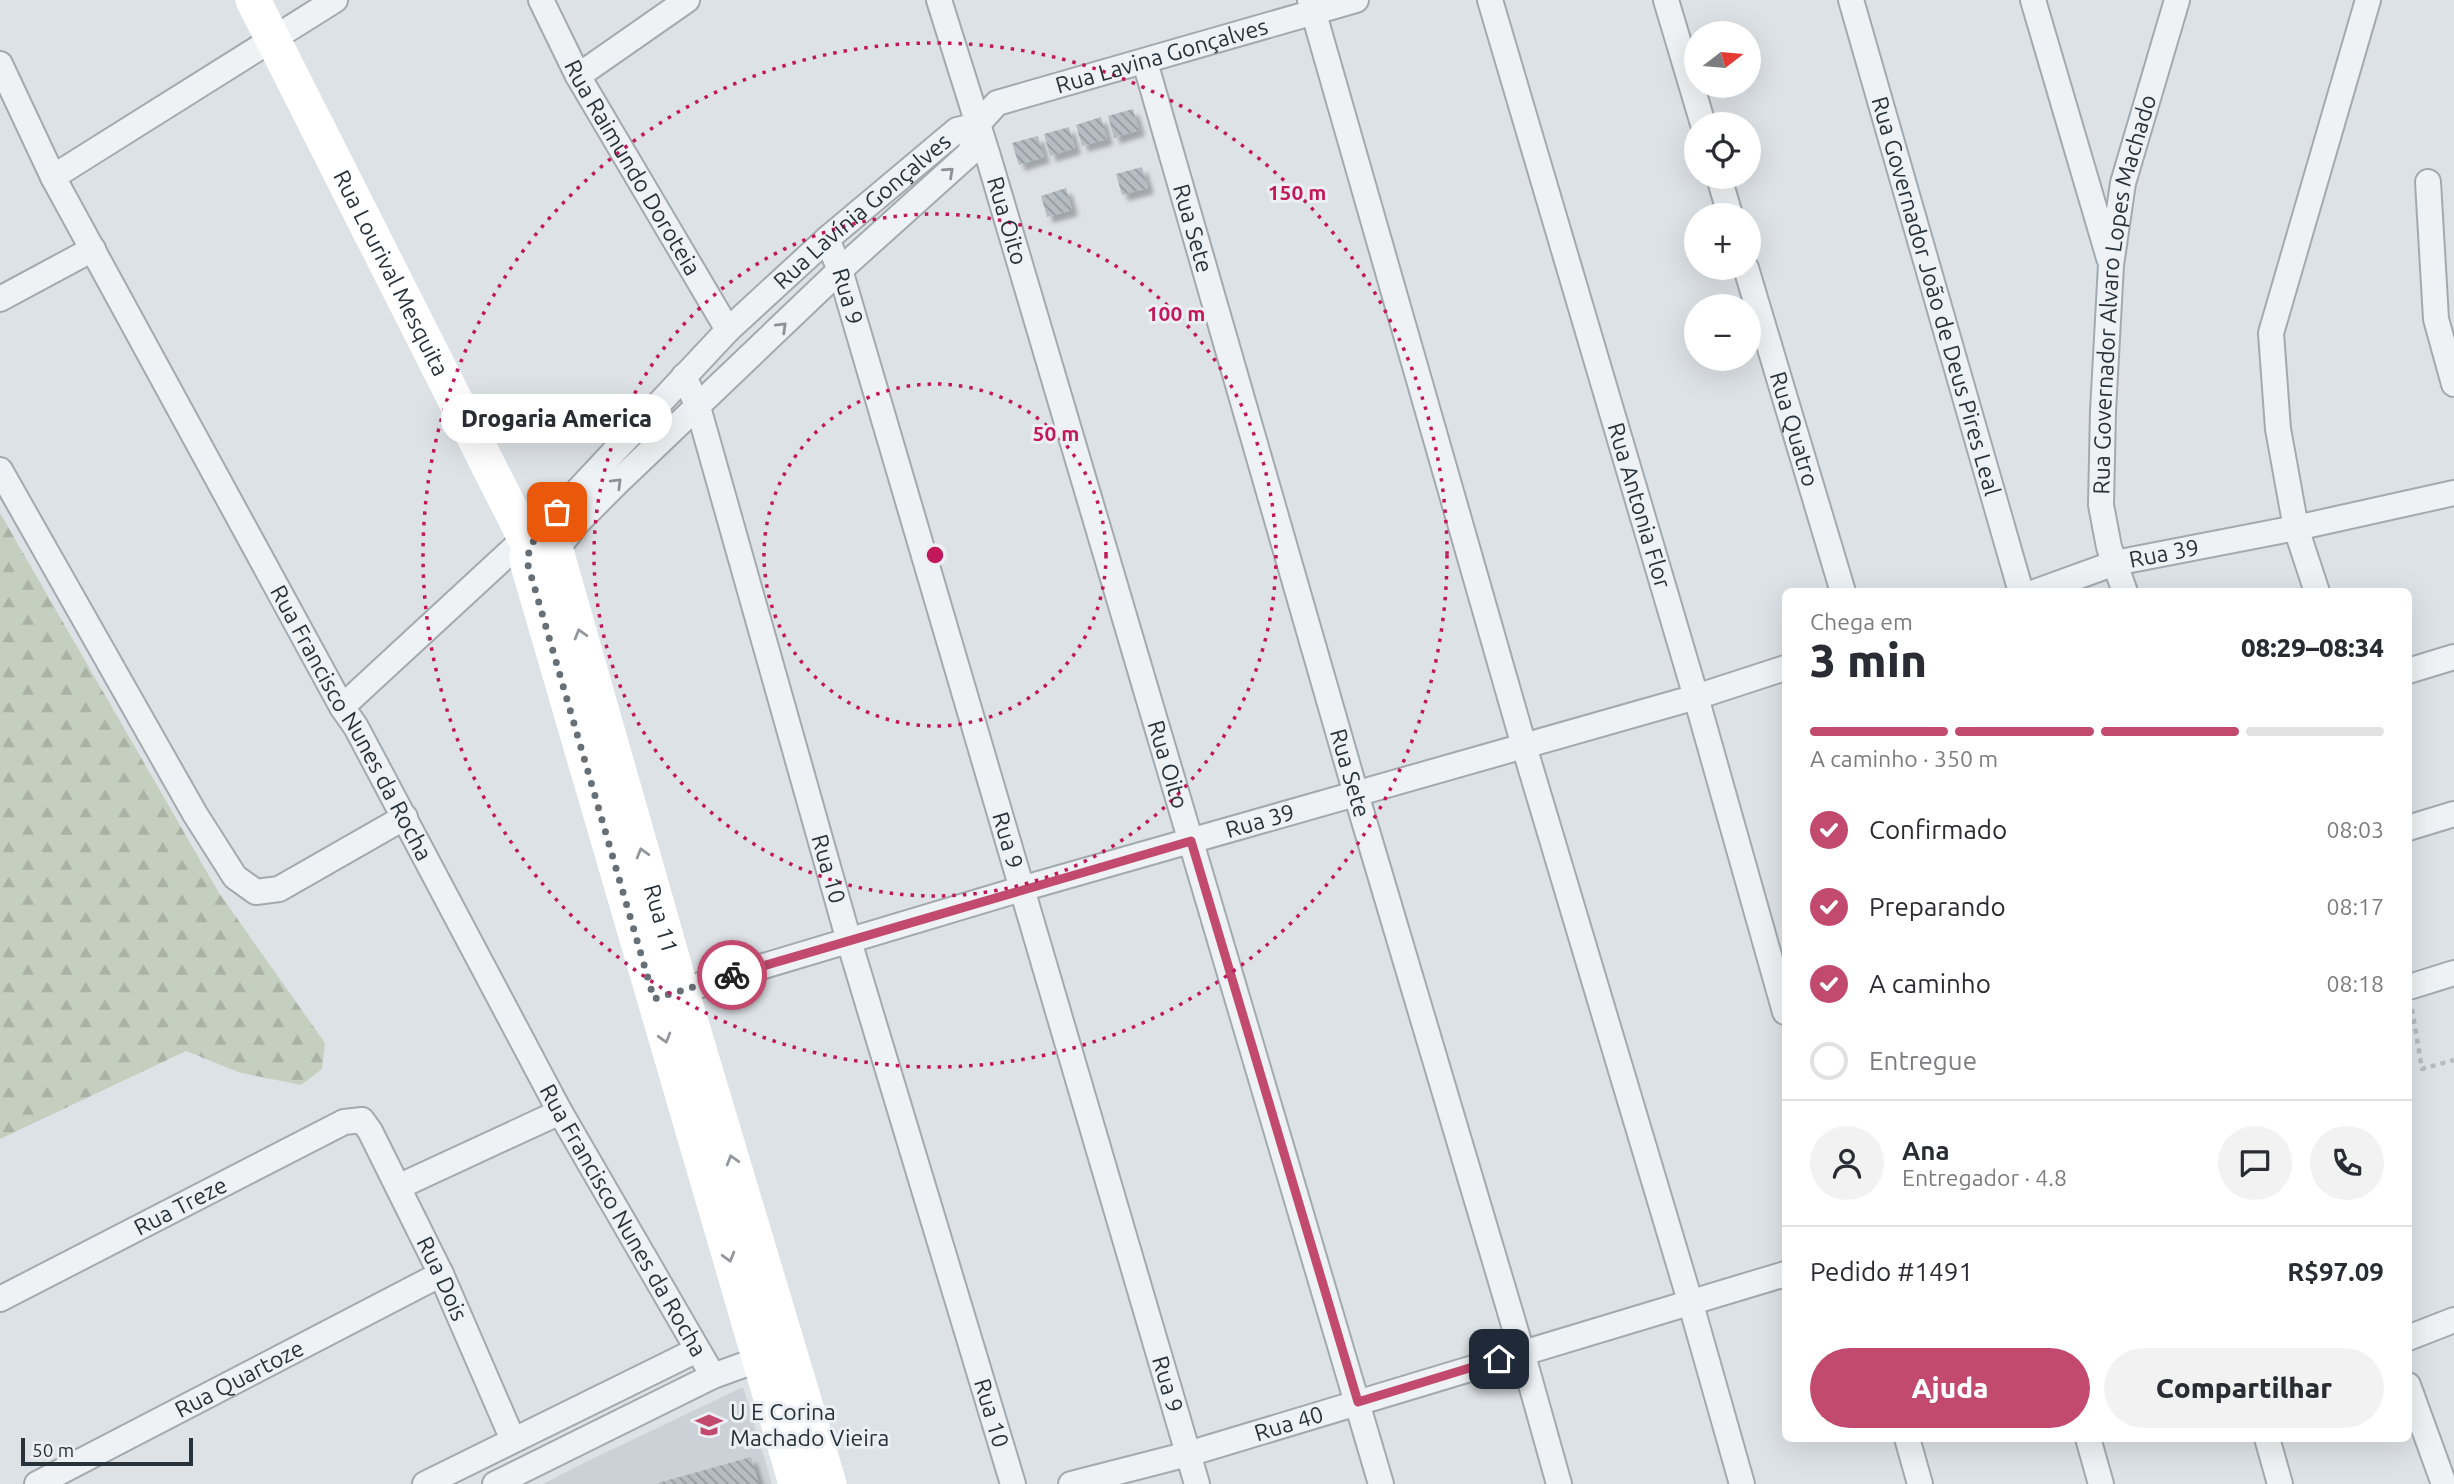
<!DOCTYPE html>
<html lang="pt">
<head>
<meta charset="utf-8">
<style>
  body { margin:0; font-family:Ubuntu,sans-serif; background:#f2f2f3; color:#2b2b33; height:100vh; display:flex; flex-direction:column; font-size:26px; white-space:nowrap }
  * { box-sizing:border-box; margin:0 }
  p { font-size:23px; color:#7c7c81 }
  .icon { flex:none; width:38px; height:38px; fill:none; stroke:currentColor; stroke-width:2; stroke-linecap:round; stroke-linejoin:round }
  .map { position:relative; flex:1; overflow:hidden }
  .details { position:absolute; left:1782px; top:588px; width:630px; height:854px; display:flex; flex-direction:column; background:#fff; border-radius:10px; box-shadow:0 7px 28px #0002 }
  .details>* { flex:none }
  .needle { width:46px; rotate:74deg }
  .buttons { position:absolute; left:1684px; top:21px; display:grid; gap:14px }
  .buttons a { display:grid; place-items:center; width:77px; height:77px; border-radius:50%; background:#fff; box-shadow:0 7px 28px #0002; font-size:35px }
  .scale { position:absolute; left:21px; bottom:18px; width:172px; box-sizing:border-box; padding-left:7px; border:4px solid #28323b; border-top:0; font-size:19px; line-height:24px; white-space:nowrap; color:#28323b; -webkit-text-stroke:5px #ecf0f4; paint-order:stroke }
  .pin { position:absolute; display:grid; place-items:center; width:60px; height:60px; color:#fff; margin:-30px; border-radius:14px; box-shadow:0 4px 10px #0006 }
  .courier { position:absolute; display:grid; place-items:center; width:70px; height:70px; margin:-35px; border:5px solid #c34a6f; border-radius:50%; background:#fff; color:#222; box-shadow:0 2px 9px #0007 }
  .bubble { position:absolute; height:49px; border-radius:24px; background:#fff; box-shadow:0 7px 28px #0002; font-size:23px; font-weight:800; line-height:49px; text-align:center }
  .head em { font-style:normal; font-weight:800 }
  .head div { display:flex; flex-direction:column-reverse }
  .head { display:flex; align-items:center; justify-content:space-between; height:119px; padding:0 28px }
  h1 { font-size:46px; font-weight:800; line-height:52px }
  .bar { display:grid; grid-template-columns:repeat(4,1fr); gap:10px 7px; align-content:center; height:84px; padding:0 28px }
  .bar i { height:9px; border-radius:5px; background:#e1e1e2 }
  .bar .current { background:#c34a6f }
  .bar p { grid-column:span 4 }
  .line { display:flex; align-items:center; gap:18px; padding:0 28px; border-top:2px solid #e1e1e2 }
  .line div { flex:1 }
  .round { display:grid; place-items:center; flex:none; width:74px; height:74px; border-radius:37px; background:#f2f2f3 }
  ol { padding:0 28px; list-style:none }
  li { display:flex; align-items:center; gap:21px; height:77px }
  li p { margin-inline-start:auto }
  li .icon { padding:7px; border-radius:50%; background:#c34a6f; color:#fff; stroke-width:4 }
  li:last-child { color:#7c7c81 }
  li i { width:38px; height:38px; border:4px solid #e1e1e2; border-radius:50% }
  .button { display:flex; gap:14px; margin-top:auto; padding:14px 28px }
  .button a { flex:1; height:80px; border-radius:42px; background:#c34a6f; color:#fff; font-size:28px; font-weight:800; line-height:80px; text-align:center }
  .button a+a { background:#f2f2f3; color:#2b2b33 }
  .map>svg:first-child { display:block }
</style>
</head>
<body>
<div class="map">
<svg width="2454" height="1484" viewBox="0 0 2454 1484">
  <defs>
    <pattern id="forest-firs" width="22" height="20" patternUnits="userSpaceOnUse" patternTransform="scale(1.75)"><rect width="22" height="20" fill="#c5cfbf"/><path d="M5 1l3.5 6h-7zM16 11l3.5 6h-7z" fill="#a9b2a5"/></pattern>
    <pattern id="building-back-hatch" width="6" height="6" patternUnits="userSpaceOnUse" patternTransform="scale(1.75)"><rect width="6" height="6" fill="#b5bcc2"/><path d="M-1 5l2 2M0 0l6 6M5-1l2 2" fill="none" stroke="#93999f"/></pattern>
    <filter id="shadow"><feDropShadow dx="6" dy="6" stdDeviation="2" flood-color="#0004"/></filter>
  </defs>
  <rect width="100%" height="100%" fill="#dde2e6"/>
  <path fill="#cbd1d7" d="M743 1387 772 1484H543L584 1463Z"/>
  <path fill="url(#forest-firs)" d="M0 513 219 893 325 1043 322 1069 301 1085 241 1073 186 1051 0 1139Z"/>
  <path fill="url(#building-back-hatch)" filter="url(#shadow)" d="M1133 109 1139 130 1114 138 1108 116Z
    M1101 117 1107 139 1082 146 1076 125Z
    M1069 127 1075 148 1050 156 1044 134Z
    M1038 136 1044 157 1019 165 1012 143Z
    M1142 167 1148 188 1122 195 1116 174Z
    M1066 188 1072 210 1047 217 1041 196Z
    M751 1457 759 1484H658V1483Z"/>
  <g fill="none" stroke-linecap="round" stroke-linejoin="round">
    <defs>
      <g id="street">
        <path id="s1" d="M541 0 578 76 728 330"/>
        <path id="s2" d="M939 0 988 156 1381 1484"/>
        <path d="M1310 0 1524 746 1690 1301 1742 1484"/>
        <path id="s3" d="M1490 0 1696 697 1785 1012"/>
        <path d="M1666 0 1703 124"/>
        <path id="s4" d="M1851 0 2021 592"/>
        <path d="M2033 0 2109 258"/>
        <path id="s5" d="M1145 62 1356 794 1522 1352 1559 1484"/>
        <path id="s6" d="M0 64 53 177 342 707 356 727 560 1112 713 1376"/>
        <path d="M578 76 687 0"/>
        <path id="s7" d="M977 125 997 103 1356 0"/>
        <path d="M53 177 335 0"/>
        <path d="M1719 177 1730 215"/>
        <path d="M2428 182 2436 319 2454 384"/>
        <path id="s8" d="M827 239 840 270 1197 1484"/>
        <path id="s9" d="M1746 268 1843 592"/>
        <path d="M0 299 93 249"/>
        <path id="s10" d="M684 376 698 407 849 941 1013 1484"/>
        <path d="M0 470 195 814 235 877 256 892 279 889 405 817"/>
        <path id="s11" d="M532 543 539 532 728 330 827 239 957 130 977 125"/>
        <path d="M557 554 561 544 578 522 620 480 840 270 970 153 977 125"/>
        <path id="s12" d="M2035 592 2115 563 2296 528 2454 493"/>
        <path id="s13" d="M2125 592 2109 547 2101 505 2103 411 2111 265 2123 183 2177 0"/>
        <path d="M2317 592 2296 528 2278 429 2271 333 2368 0"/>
        <path d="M2408 671 2454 657"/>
        <path d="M342 707 525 538"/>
        <path d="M2408 828 2454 814"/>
        <path d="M2409 987 2454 973"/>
        <path id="s14" d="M667 995 1021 889 1696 697 1785 668"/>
        <path d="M398 1187 560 1112"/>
        <path id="s15" d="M0 1299 344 1122 362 1120 370 1131 441 1274 513 1440"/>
        <path d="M2408 1338 2454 1320"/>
        <path d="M2408 1385 2444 1484"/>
        <path d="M1907 1438 1920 1484"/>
        <path d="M2088 1438 2101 1484"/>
        <path d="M2267 1438 2280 1484"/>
        <path id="s16" d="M37 1484 441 1274"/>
        <path d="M425 1484 697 1350"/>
        <path d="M495 1484 713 1376 774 1354"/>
        <path id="s17" d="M1071 1484 1188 1454 1785 1274"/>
      </g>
    </defs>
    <use href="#street" stroke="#a3aaaf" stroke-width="28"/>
    <path stroke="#b7bcc0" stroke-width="4.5" stroke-dasharray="5 5" stroke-linecap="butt" d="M2412 1009 2422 1069 2454 1060"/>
    <use href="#street" stroke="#eff2f4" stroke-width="24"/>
    <g stroke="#fff" stroke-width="35">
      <path id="s18" d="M253 0 525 538 532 543 557 554 681 989 829 1484"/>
      <path d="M532 543 527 557 528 565 796 1484"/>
    </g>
  </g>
  <defs><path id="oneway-chevron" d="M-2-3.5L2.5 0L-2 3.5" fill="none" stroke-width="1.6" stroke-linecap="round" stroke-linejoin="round" transform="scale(1.75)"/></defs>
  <g stroke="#8c9298">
    <use href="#oneway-chevron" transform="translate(949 172) rotate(-42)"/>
    <use href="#oneway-chevron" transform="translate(782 327) rotate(-44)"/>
    <use href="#oneway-chevron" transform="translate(617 483) rotate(-45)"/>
  </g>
  <g stroke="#94989d">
    <use href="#oneway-chevron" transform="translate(580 634) rotate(-106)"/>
    <use href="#oneway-chevron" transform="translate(642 853) rotate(-106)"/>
    <use href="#oneway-chevron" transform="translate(665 1038) rotate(74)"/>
    <use href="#oneway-chevron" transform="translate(732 1160) rotate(-106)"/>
    <use href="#oneway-chevron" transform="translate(729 1257) rotate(74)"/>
  </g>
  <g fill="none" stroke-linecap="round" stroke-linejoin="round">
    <path stroke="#677077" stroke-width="7" stroke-dasharray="0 12.6" d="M557 512C543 528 526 543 528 565L654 999 732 975"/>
    <path stroke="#c34a6f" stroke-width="9" d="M732 975 1191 841 1358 1402 1499 1359"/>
  </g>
  <g fill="none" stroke="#c2185b" stroke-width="3.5" stroke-dasharray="3.5 7">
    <circle cx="935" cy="555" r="171"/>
    <circle cx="935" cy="555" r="341"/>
    <circle cx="935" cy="555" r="512"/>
  </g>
  <defs>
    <symbol id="school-bare" viewBox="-9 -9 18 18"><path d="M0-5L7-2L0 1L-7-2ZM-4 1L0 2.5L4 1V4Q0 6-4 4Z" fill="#c34a6f" stroke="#ecf0f4" stroke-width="2.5" paint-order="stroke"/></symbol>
  </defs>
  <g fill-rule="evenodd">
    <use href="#school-bare" x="690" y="1406" width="38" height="38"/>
  </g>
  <g text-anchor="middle" stroke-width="6" stroke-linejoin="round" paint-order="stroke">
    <g font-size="23" fill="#28323b" stroke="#ecf0f4">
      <text dy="8" stroke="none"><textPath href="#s7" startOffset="201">Rua Lavina Gonçalves</textPath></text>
      <text dy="8" stroke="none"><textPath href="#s1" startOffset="191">Rua Raimundo Doroteia</textPath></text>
      <text dy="8" stroke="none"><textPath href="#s11" startOffset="469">Rua Lavínia Gonçalves</textPath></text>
      <text dy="8" stroke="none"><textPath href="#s2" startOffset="231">Rua Oito</textPath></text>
      <text dy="8" stroke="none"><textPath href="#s5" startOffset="173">Rua Sete</textPath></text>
      <text dy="8" stroke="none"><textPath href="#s18" startOffset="306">Rua Lourival Mesquita</textPath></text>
      <text dy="8" stroke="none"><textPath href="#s4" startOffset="308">Rua Governador João de Deus Pires Leal</textPath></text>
      <text dy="8" stroke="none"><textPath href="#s13" startOffset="303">Rua Governador Alvaro Lopes Machado</textPath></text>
      <text dy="8" stroke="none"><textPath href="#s8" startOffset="61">Rua 9</textPath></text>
      <text dy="8" stroke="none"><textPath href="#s9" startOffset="168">Rua Quatro</textPath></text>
      <text dy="8" stroke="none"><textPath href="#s3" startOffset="527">Rua Antonia Flor</textPath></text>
      <text dy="8" stroke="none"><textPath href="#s12" startOffset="135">Rua 39</textPath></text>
      <text dy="8" stroke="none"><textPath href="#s6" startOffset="747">Rua Francisco Nunes da Rocha</textPath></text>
      <text dy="8" stroke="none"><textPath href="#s2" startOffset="798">Rua Oito</textPath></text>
      <text dy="8" stroke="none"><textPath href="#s5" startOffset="740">Rua Sete</textPath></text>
      <text dy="8" stroke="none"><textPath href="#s14" startOffset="618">Rua 39</textPath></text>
      <text dy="8" stroke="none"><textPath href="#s8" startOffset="628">Rua 9</textPath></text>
      <text dy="8" stroke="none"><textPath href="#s10" startOffset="514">Rua 10</textPath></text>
      <text dy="8" stroke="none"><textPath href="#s18" startOffset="1018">Rua 11</textPath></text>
      <text dy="8" stroke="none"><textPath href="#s15" startOffset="203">Rua Treze</textPath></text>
      <text dy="8" stroke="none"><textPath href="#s6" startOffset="1314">Rua Francisco Nunes da Rocha</textPath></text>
      <text dy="8" stroke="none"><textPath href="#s15" startOffset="583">Rua Dois</textPath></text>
      <text dy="8" stroke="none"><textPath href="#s16" startOffset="228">Rua Quartoze</textPath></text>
      <text dy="8" stroke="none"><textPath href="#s8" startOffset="1195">Rua 9</textPath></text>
      <text dy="8" stroke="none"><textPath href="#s10" startOffset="1082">Rua 10</textPath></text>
      <text dy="8" stroke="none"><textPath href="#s17" startOffset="226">Rua 40</textPath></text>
    </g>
    <g font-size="23" fill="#28323b" stroke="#ecf0f4" text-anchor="start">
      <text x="730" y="1420">U E Corina<tspan x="730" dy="26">Machado Vieira</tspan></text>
    </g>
  </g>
  <circle cx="935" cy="555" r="10" fill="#c2185b" stroke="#ecf0f4" stroke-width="3.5"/>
  <g font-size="21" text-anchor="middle" font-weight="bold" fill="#c2185b" stroke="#ecf0f4" stroke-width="6" stroke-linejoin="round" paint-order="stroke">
    <text x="1297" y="200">150 m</text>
    <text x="1176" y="321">100 m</text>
    <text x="1056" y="441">50 m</text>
  </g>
</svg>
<div class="buttons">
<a><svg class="needle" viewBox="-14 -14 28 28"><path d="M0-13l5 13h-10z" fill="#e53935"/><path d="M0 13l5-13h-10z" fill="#7c7c81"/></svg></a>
<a><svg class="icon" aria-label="locate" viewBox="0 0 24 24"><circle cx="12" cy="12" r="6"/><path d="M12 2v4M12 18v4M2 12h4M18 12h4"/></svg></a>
<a>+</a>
<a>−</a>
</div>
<div class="scale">50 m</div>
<div class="pin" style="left:557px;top:512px;background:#ea580c"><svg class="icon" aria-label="bag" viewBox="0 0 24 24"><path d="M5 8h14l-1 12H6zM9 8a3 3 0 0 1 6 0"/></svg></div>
<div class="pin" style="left:1499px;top:1359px;background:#1f2937"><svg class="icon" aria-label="home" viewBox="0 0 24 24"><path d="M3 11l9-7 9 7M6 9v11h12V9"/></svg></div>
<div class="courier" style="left:732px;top:975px"><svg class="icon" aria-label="bike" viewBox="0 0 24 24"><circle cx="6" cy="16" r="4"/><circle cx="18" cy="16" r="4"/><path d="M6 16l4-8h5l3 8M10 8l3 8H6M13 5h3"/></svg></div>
<div class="bubble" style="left:441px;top:394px;width:231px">Drogaria America</div>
<section class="details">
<div class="head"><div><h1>3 min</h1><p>Chega em</p></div><em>08:29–08:34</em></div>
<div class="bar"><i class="current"></i><i class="current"></i><i class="current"></i><i></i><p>A caminho · 350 m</p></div>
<ol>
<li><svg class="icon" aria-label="check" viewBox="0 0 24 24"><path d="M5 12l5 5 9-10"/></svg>Confirmado<p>08:03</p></li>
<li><svg class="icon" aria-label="check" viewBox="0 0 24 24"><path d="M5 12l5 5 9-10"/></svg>Preparando<p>08:17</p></li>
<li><svg class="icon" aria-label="check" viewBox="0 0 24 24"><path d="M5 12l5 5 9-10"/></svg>A caminho<p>08:18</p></li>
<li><i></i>Entregue</li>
</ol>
<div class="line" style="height:126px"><a class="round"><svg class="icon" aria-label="person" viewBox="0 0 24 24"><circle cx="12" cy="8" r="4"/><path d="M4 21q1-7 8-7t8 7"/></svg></a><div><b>Ana</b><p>Entregador · 4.8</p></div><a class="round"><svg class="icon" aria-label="chat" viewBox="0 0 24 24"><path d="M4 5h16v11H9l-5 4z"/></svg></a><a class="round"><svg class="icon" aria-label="phone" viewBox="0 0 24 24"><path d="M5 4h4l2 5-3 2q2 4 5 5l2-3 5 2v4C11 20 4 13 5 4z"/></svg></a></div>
<div class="line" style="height:91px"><div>Pedido #1491</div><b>R$97.09</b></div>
<div class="button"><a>Ajuda</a><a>Compartilhar</a></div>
</section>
</div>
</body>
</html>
